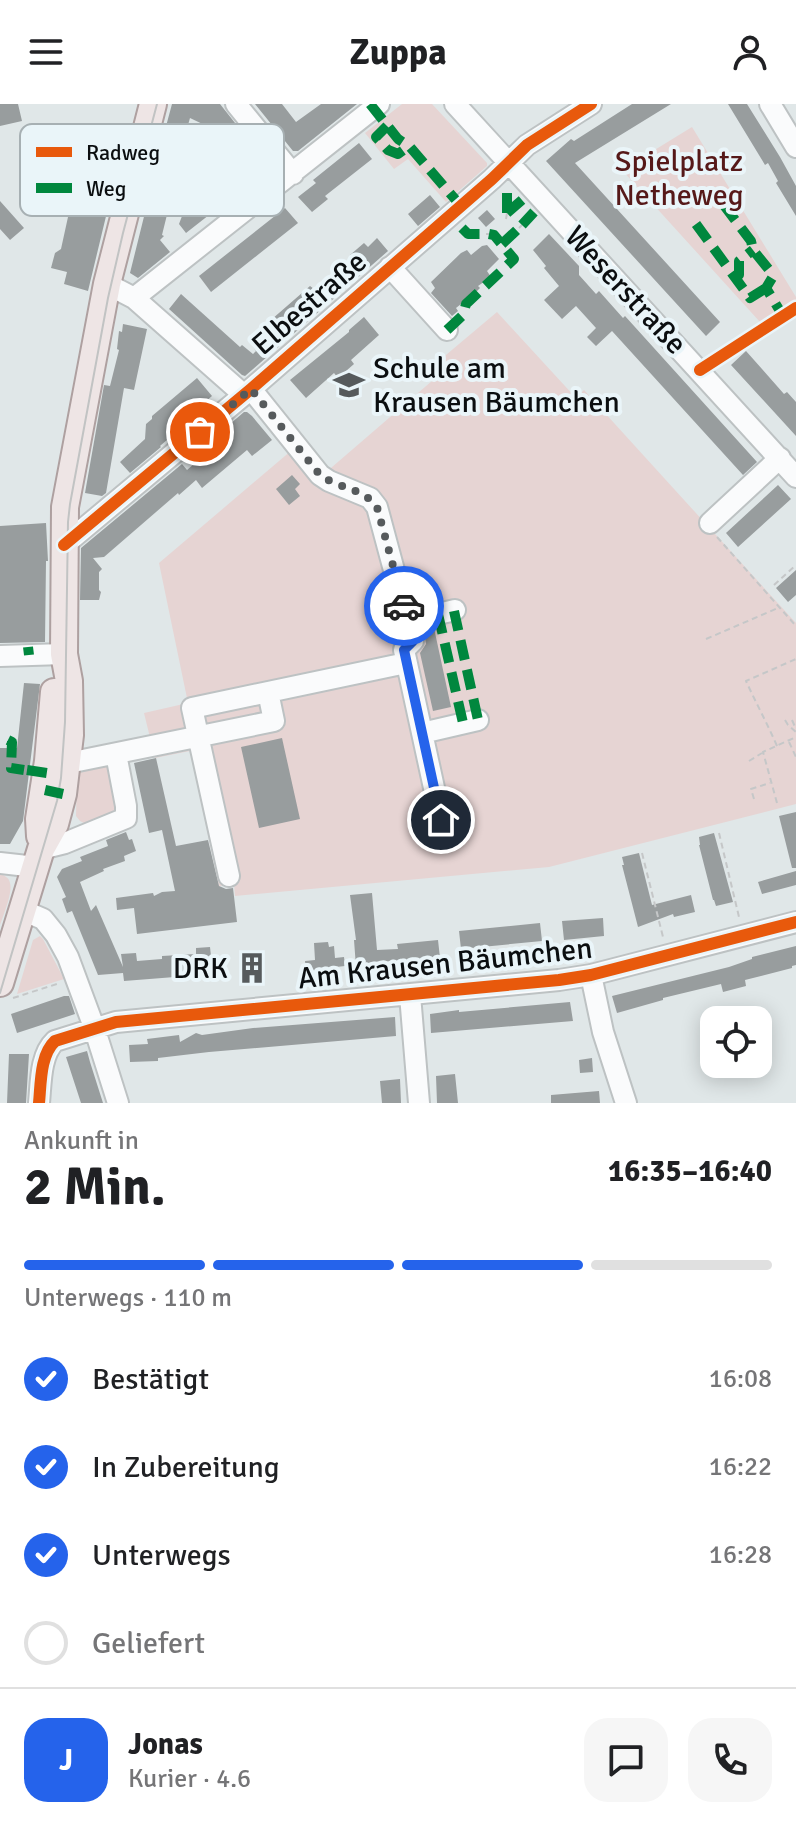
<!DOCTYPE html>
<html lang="de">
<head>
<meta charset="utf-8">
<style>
  body { margin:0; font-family:Signika,sans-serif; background:#f6f6f6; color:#202124; height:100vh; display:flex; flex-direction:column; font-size:30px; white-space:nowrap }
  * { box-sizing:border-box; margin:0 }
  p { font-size:26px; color:#757577 }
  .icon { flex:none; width:44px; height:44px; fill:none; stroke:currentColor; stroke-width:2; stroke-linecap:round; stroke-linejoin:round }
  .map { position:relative; height:999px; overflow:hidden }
  .sheet { display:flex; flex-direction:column; background:#fff; flex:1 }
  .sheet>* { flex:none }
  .tools { position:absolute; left:700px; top:902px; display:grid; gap:16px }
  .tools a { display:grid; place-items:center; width:72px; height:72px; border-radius:16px; background:#fff; box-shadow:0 4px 20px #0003; font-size:40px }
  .pin { position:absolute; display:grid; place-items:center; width:68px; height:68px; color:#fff; margin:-34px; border:4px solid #fff; border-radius:50%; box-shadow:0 2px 8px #0007 }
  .courier { position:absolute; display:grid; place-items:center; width:80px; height:80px; margin:-40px; border:6px solid #2563eb; border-radius:50%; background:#fff; color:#222; box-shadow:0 2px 10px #0007 }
  .overview em { font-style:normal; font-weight:800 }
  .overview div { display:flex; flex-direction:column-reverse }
  .overview { display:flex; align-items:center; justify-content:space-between; height:136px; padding:0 24px }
  h1 { font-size:52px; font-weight:800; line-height:60px }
  .bar { display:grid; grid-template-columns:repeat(4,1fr); gap:12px 8px; align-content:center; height:96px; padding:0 24px }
  .bar i { height:10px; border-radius:6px; background:#e0e0e0 }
  .bar .selected { background:#2563eb }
  .bar p { grid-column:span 4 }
  .line { display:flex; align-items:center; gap:20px; padding:0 24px; border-top:2px solid #e0e0e0 }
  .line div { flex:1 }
  .round { display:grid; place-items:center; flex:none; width:84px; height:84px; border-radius:24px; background:#f6f6f6 }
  ol { padding:0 24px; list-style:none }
  li { display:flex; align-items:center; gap:24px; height:88px }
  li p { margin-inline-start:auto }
  li .icon { padding:8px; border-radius:50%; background:#2563eb; color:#fff; stroke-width:4 }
  li:last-child { color:#757577 }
  li i { width:44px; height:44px; border:4px solid #e0e0e0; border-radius:50% }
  header { display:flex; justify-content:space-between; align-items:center; height:104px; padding:0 24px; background:#fff; font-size:36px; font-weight:800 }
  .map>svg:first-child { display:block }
</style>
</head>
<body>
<header><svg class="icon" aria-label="menu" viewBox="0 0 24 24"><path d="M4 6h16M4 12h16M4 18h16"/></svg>Zuppa<svg class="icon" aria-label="person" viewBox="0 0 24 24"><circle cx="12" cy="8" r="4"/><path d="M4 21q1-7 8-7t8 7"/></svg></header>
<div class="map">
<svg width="796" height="999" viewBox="0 0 796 999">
  <rect width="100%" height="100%" fill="#e0e7e8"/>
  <path fill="#e6d4d3" d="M402 0H432L487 59V62L446 98 408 55 394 65 365 29Z
    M692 23 796 193V197L760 218 622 66Z
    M497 208 576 294 584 286 796 519V700L549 763 235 792 234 780 219 782 190 647 155 654 144 609 188 599 159 459 292 346 317 376 447 264 440 256Z
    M107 659 118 710 90 722 80 717 76 712 77 667Z
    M0 769C4 772 9 773 10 779 13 788 3 812 0 821Z
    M40 832 43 835 64 875 17 890 33 836Z"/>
  <path fill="#989d9e" d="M0 0H18L22 17 0 22Z
    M172 0H220L273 67 257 79 243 61 241 63 213 28V25L190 14 186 28 165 26Z
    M255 0H282L296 18 321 0H357L298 47H293Z
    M632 0H671L575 59 720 218 706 232 546 57 571 35 574 37Z
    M728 0H747L780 53 796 82V112L776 79 778 77 768 59 765 61Z
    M165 28 185 38 162 131 164 132 160 136 170 148 138 174 130 169Z
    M359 39 372 55 325 92 328 95 312 108 298 93 316 79 313 76Z
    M205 52 233 69 220 80 234 98 226 104 223 100 186 129 179 120Z
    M430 91 440 103 418 122 408 110Z
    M55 92 108 104 88 187 64 180 67 168 51 164 55 149 61 145 68 113 50 108Z
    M0 97 24 124 10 136 0 125Z
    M285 104 298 119 211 188 199 172Z
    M487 106 495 115 486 123 478 114Z
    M549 130 579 162V171L596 190 599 187 623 214 625 212 757 358 743 371 612 227 596 242 587 233 596 224 576 202 562 215 544 196 559 182 544 164 546 162 533 146Z
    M377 134 388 147 245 272 242 271 169 205 181 190 240 243 242 241 253 250 256 247 248 236 310 182 314 185 317 183 318 184 353 154 350 151 364 139 368 143Z
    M487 141 499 155 487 167 491 173 478 182 480 184 476 188 456 204 458 207 452 212 431 189 435 184 431 178 461 149 467 146 471 151 482 142Z
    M364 213 379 231 351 256 354 260 338 274 334 269 306 294 290 276 349 228V226Z
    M123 220 147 225 134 286 124 284 106 389 102 392 85 389 104 281 110 282 119 246 117 245 119 227 122 228Z
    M746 247 784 290 787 288 796 298V332L731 261Z
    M197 274 212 292 173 325 176 328 160 342 161 343 130 369 120 358 145 335 146 320 152 315V312Z
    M244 308H247L252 312 272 336 252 352 247 346 202 384 196 376 179 391 178 389 104 453 93 454 102 465 99 468V486L101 488 99 496H80L81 444 182 360 187 366 230 329V320Z
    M292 371 300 380 295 385 300 392 289 401 276 385Z
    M778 381 791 395 738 443 726 429Z
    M46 419 48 457H46L45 538 0 539V422Z
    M796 466V491L788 498 776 484Z
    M434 524 451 603 433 607 420 549 426 540 424 527Z
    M24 579 40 580 23 717 10 740H0V644H17Z
    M282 634 300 715 259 724 241 643Z
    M156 654 176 742 208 736 219 782 226 785 233 784 237 818 137 830 134 804 117 806 116 794 153 789 154 792 162 788 175 787 162 726 149 729 134 659Z
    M796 708V764H792L779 712Z
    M126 728 129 736 132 735 136 747 124 752 125 757 103 765 104 767 80 778 91 807 96 801 123 863 121 850 136 849 137 857 162 855V852L196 850V844L210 843 213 870 124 877 123 869 98 871 72 807 67 809 62 795 66 793 57 773 62 765 82 757 80 753 108 742 106 736Z
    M714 729 733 798 716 802 714 796H713L699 741H700L699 733Z
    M639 749 652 801 691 791 695 808 674 813 673 810 638 823 622 761H624L622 753Z
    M796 767V781L762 790 758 778Z
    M372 789 377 846 398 845 397 840 438 836 440 854 379 858V860L356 863 354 836H356L350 791Z
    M603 814 604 832 564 836 562 817Z
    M540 819 542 837 461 845 459 827Z
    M328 838 329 843 334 842 335 854 344 853 345 862 336 863V865L306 867 305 857 315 856 314 839Z
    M796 842V861L792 862V864L745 876 746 882 723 888 721 880 663 894V896L617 909 612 892 729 863 752 855V853Z
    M261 853 263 872 242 874 240 855Z
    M64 892H69L75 910 17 929 11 910Z
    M570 898 573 917 431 929 430 910 459 906V908Z
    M395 913 396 932 209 948 158 954V957L130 958 129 941 148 940 147 935 179 931 180 938 196 929 202 931 253 924Z
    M87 947 90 958 103 999H81L66 953Z
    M9 950H29L26 999H7Z
    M592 954 593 968 580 969 579 956Z
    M455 970 458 999H437L436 972Z
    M400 975 401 999H382L380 977Z
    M599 987 600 999H551V991Z"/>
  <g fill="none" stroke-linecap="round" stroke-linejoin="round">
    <defs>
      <path id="minor" d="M236 0 293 70
        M455 0 796 373
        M770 0 796 43
        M390 163 447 226
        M107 180 134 194 244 291
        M134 194 379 0
        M251 285 320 371 329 377 370 394 377 403 413 537 404 546 441 716
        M710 419 780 354
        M64 441 251 285 492 75 527 41 591 0
        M408 517 455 506
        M0 552 64 550
        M422 629 478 616
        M67 658 78 657 274 617 268 588
        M41 745 65 739 126 714V702L116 650
        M0 759 36 763
        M229 772 192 604 406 559
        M22 806 43 815 56 831 68 853 94 923 118 999
        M591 871 603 928 626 999
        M410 891 419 999
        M39 999C41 979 40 951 55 937L116 918 559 876 591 871 796 818"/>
      <path id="major" d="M40 732 39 715 48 657 54 588
        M0 879 41 745 55 720 63 690 70 631 69 577 64 550 65 403 107 180 153 0"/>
    </defs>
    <use href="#minor" stroke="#bdc2c3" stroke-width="24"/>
    <use href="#major" stroke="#aea0a0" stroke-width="30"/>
    <path stroke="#c5c7c8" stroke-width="2" stroke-dasharray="6 4" stroke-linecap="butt" d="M506 115 507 109
      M519 124 522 121
      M486 130H489
      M717 433 796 522
      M774 481 796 461
      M706 535 778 504
      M785 616 788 621 796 628
      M792 616 796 625
      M789 638 796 653
      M777 642C767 619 756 599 746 577L796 555
      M749 657 762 649
      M754 695 751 685 770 679
      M777 699 763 648 796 633
      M719 729 739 813
      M642 749 663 833
      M13 894 60 879"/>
    <use href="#minor" stroke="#fafbfc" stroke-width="20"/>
    <use href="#major" stroke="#eee5e5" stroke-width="26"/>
    <path stroke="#c1c3c3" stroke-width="2" d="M0 889 57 697 61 674 65 618 68 418 70 400 108 194 123 129 157 0"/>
    <path stroke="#00873e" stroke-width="10" stroke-dasharray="20 10" stroke-linecap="butt" d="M370 0 398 35 410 43 461 102
      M387 22 376 33 388 46 398 50 409 42
      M723 100 751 137 753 146 770 167 772 174 766 184 783 212
      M507 109V82
      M507 109 522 96
      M696 120 750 194 766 184
      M522 121 534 108
      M462 124 468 130H486
      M502 140 519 124
      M735 174 739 171V157L753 146
      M447 226 463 211 466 200 514 155 494 131 489 130
      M454 507 478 616
      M438 510 463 619
      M28 543 29 551
      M8 636 12 638 11 664 24 666
      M27 666 47 669
      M45 686 63 690"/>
    <defs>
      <path id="cycleway" d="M700 266 796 204
        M64 441 251 285 492 75 527 41 591 0
        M39 999C41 979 40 951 55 937L116 918 559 876 591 871 796 818"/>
    </defs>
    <use href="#cycleway" stroke="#eaf5f9" stroke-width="17"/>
    <use href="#cycleway" stroke="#e8590c" stroke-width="12"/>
  </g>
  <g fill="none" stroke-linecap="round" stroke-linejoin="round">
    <path stroke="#565a5c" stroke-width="8" stroke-dasharray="0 14.4" d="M200 328 251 285 320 371C340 385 363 384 377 403L404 502"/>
    <path stroke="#2563eb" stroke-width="10" d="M404 502 413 537 404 546 441 716"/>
  </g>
  <defs>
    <symbol id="school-bare" viewBox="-9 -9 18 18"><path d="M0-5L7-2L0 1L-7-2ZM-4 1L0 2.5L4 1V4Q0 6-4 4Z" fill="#565a5c" stroke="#eaf5f9" stroke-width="2.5" paint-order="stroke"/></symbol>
    <symbol id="building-bare" viewBox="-9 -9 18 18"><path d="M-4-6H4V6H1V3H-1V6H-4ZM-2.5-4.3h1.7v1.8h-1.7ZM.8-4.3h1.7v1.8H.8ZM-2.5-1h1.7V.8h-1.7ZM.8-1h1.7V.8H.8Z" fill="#565a5c" stroke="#eaf5f9" stroke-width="2.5" paint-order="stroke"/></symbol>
  </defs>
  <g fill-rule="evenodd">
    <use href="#school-bare" x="327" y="259" width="44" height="44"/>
    <use href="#building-bare" x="230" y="842" width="44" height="44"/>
  </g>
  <g text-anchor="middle" stroke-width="8" stroke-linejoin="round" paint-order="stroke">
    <g font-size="30" fill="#561919" stroke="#eaf5f9">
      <text x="679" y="67">Spielplatz<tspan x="679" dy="34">Netheweg</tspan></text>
    </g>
    <g font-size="30" fill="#0b0e10" stroke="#eaf5f9">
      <text transform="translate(626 186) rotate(47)" y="10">Weserstraße</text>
      <text transform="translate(309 199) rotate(-41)" y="10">Elbestraße</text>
      <text transform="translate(445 859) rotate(-6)" y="10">Am Krausen Bäumchen</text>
    </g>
    <g font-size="30" fill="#0b0e10" stroke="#eaf5f9" text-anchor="start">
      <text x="373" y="274">Schule am<tspan x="373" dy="34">Krausen Bäumchen</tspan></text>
      <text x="228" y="874" text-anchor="end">DRK</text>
    </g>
  </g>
  <rect x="20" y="20" width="264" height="92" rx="12" fill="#eaf5f9" stroke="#a7b0b3" stroke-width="2"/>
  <rect x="36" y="43" width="36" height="10" fill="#e8590c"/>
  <rect x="36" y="79" width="36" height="10" fill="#00873e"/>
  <g font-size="22" fill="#0b0e10">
    <text x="86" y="56">Radweg</text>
    <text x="86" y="92">Weg</text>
  </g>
</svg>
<div class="tools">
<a><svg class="icon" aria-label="locate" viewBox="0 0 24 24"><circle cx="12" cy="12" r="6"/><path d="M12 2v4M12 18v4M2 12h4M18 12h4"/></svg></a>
</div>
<div class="pin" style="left:200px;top:328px;background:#ea580c"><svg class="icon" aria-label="bag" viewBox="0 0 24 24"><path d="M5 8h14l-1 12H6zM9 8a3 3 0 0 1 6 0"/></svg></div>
<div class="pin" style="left:441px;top:716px;background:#1f2937"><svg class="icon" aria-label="home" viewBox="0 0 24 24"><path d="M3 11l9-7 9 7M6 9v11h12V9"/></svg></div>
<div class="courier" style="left:404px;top:502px"><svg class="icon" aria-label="car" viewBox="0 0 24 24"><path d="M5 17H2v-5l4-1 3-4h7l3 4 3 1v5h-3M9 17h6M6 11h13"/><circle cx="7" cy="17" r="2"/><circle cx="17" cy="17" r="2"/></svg></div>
</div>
<section class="sheet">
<div class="overview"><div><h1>2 Min.</h1><p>Ankunft in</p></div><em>16:35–16:40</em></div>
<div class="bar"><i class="selected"></i><i class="selected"></i><i class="selected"></i><i></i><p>Unterwegs · 110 m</p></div>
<ol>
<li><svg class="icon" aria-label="check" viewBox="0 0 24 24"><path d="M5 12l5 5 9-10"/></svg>Bestätigt<p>16:08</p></li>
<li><svg class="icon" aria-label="check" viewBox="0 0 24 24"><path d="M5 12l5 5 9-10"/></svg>In Zubereitung<p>16:22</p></li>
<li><svg class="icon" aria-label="check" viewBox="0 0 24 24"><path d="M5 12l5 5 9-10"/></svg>Unterwegs<p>16:28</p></li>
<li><i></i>Geliefert</li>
</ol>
<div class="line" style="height:144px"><b class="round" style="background:#2563eb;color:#fff">J</b><div><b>Jonas</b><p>Kurier · 4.6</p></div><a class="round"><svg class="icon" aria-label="chat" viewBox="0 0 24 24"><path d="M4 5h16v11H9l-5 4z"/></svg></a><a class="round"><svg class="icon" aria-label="phone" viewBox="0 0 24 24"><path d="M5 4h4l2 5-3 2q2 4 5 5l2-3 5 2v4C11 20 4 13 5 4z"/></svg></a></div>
</section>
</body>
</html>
